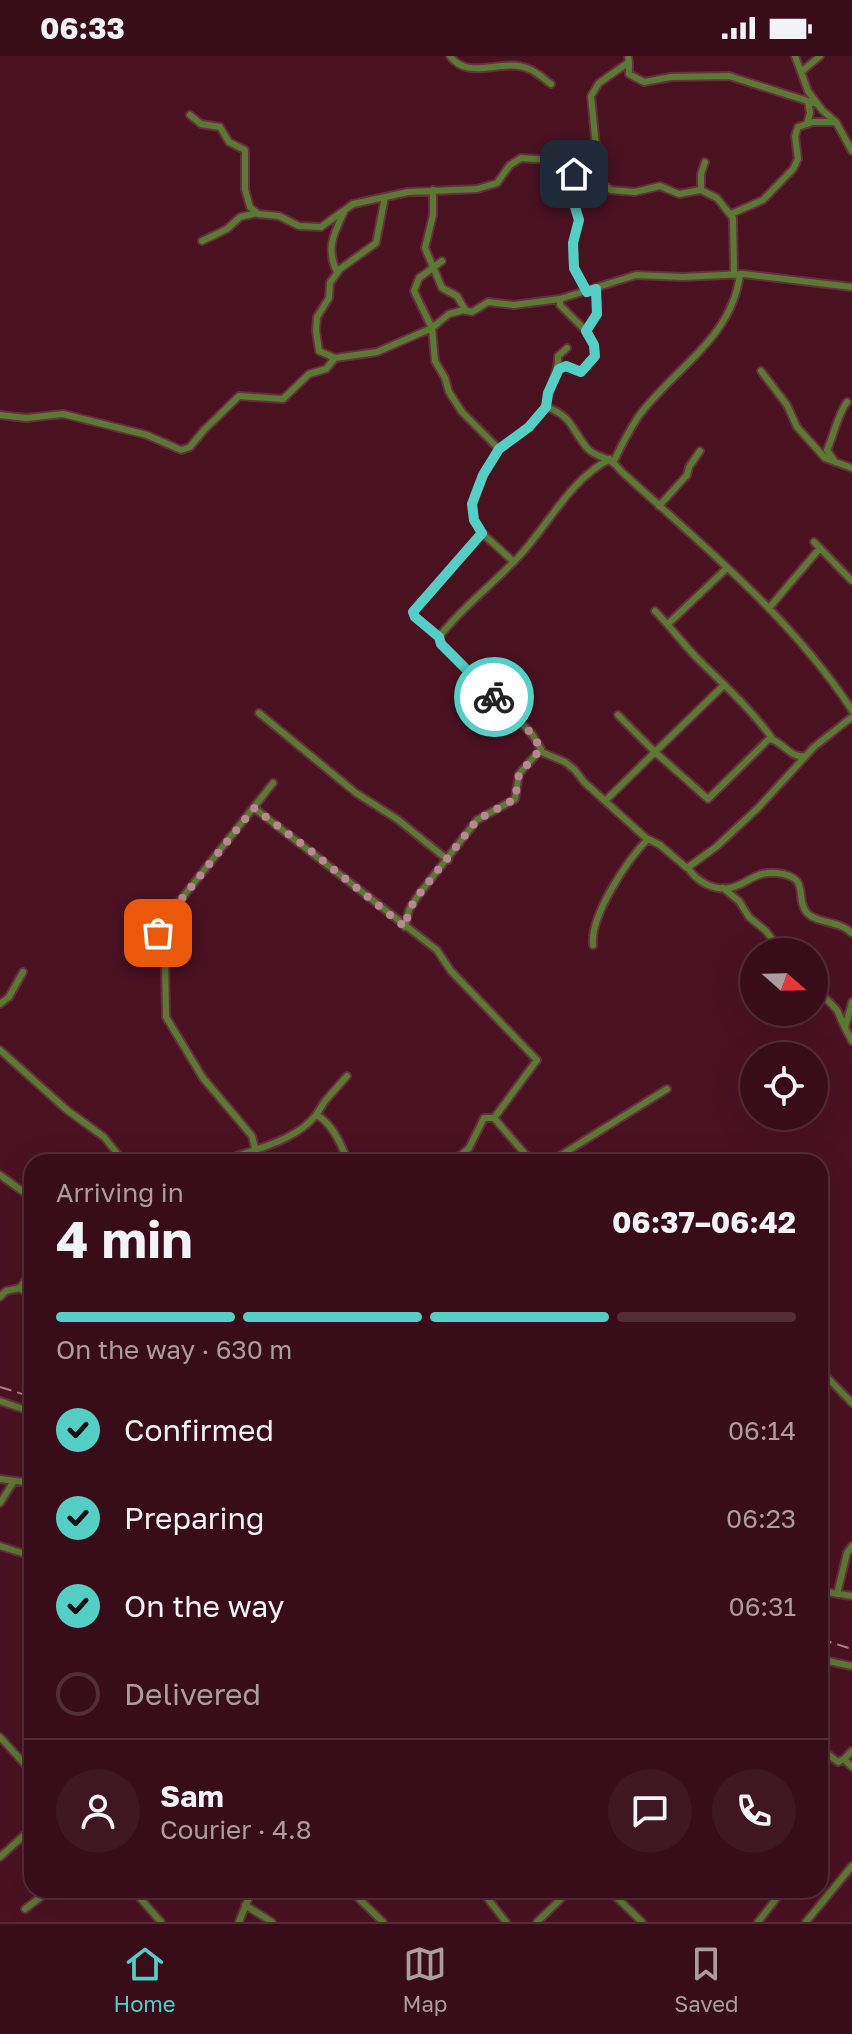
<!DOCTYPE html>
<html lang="en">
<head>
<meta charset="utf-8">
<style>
  body { margin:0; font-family:"Golos Text",sans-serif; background:#3f1622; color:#f1f3f6; height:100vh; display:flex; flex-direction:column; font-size:30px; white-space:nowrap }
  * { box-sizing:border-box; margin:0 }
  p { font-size:26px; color:#ab9ca2 }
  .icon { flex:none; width:44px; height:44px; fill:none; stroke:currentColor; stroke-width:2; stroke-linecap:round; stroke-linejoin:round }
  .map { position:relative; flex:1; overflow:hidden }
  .side { position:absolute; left:24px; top:1098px; width:804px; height:744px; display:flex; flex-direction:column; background:#380d19; border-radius:24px; box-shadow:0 8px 32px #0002,0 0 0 2px #522d38 }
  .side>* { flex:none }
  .needle { width:52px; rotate:110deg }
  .tools { position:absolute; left:740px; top:882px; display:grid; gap:16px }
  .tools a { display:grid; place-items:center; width:88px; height:88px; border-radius:50%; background:#380d19; box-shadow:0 8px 32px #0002,0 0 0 2px #522d38; font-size:40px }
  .pin { position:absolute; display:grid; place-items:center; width:68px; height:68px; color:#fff; margin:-34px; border-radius:16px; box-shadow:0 4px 12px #0006 }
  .courier { position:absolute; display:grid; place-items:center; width:80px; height:80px; margin:-40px; border:6px solid #55cec5; border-radius:50%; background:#fff; color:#222; box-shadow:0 2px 10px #0007 }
  .summary em { font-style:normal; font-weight:700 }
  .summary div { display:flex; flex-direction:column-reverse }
  .summary { display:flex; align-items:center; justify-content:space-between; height:136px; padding:0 32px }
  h1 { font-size:52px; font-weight:700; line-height:60px }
  .bar { display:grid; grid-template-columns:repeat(4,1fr); gap:12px 8px; align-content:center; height:96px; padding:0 32px }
  .bar i { height:10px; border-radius:6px; background:#522d38 }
  .bar .active { background:#55cec5 }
  .bar p { grid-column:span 4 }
  .line { display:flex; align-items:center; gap:20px; padding:0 32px; border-top:2px solid #522d38 }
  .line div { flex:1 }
  .round { display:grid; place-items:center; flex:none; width:84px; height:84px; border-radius:42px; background:#3f1622 }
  ol { padding:0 32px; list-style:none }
  li { display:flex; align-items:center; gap:24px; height:88px }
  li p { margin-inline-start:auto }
  li .icon { padding:8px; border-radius:50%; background:#55cec5; color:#111; stroke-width:4 }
  li:last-child { color:#ab9ca2 }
  li i { width:44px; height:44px; border:4px solid #522d38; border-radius:50% }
  .status { display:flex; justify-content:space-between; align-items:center; height:56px; padding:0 40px; background:#380d19; direction:ltr }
  .status svg { height:22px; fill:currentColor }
  .tab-bar { display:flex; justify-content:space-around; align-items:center; height:112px; border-top:2px solid #522d38; background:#380d19; font-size:22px; color:#ab9ca2 }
  .tab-bar a { display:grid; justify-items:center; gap:4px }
  .tab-bar .active { color:#55cec5 }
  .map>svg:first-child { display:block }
</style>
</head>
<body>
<div class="status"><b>06:33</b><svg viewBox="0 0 49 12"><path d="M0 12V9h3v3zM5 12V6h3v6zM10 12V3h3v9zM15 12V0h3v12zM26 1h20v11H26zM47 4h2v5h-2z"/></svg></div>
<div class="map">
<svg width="852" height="1866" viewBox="0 0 852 1866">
  <rect width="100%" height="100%" fill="#4a1121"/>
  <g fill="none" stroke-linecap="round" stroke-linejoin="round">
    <defs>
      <path id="street" d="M450 0C469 26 503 1 529 13 537 16 544 23 551 28
        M795 0 808 35 822 54 836 66 852 95
        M629 6V18L644 26 671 21 729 20 817 48
        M801 16 820 0
        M190 59 201 68 220 71 229 86 245 94V133L250 151 258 158 279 160 299 170 321 171 353 148 408 136 477 133 497 127 510 109 521 102 565 105 579 111 611 134 635 136 660 130 679 138 701 134 717 142 733 162 734 218
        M807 68 810 57 808 45
        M579 131 574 118 597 101 591 40 599 27 629 6 628 0
        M433 134V159L425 192 442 232 457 240 466 255
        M701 134V118L705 106
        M731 158 763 144 793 113 798 103 795 80 798 71 813 66H836
        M202 185 227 173 240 161 257 157
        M442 205 419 222 414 235 432 272 435 305 445 322 449 336 462 356 499 393
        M337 216C326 193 333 179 344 156
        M587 236 574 212 573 187 579 164 572 141 580 129 595 122
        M560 243V249L586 275
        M335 302 319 295 316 275 317 261 329 242 330 227 340 213 376 187 385 141
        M559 313 566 310 581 316 595 300 594 289 586 275 597 258 596 233
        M761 315 787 349 797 371 825 402 852 412
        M546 351C548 332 559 318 558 300L567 292
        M0 359 26 362 63 358 147 379 181 394 190 391 204 374 239 340 283 343 309 318 326 313 335 302 377 296 432 272 449 258 464 254 472 256 488 246 514 249 560 243 636 219 683 221 743 218 852 231
        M614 405C621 390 629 375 638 361 674 312 732 283 740 218
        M835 406 827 394C835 377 836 362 847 346
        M659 450 687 419 689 411 700 395
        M814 486 852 525
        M514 506 482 477 474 464 472 448 483 419 499 393 529 371 546 351C573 360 572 375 588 393 598 403 609 399 621 415 703 490 790 560 852 654
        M769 552 820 492
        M655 555C670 570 683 588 698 603 723 628 750 652 771 681L708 743 655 696 724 629
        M668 568 727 512
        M439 581 415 561 413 556 482 477
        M259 657 356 737 397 763 448 804
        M770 683C784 686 790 703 806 700
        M539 695 565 706 575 714 584 726 646 782 660 789 687 812 716 791 758 752 814 691 852 661
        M605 745 655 696 618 659
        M254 752 437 894 451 915 537 1004 494 1062 532 1106
        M688 811C695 825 714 835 730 832 748 828 754 815 777 817 812 821 794 842 807 857 818 868 838 864 852 877
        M723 832 739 845 749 861 766 875 782 896
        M405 871 409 854 417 841 477 764 515 743 519 718 541 693 532 678 441 588 439 581C463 550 495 527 522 497 550 466 571 423 610 403
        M593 889C590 860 627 804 648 783
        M814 930 837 954 845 972
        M852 946 845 972 852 985
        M0 948 9 941 23 916
        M0 994 67 1054 104 1081 124 1106
        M316 1059 325 1045 347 1020
        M255 1092 252 1080 203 1022 166 961 165 902 158 881 160 870 273 727
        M220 1106C251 1094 295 1086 316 1059 332 1066 342 1090 348 1106
        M453 1106 469 1092 484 1062H494
        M550 1106 667 1033
        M631 1106 636 1103
        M0 1119 32 1142
        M20 1232 32 1242
        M0 1241 6 1235 20 1232 32 1215
        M820 1286 825 1279
        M820 1314 852 1347
        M0 1345 32 1356
        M0 1423 32 1427
        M0 1447 14 1425
        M0 1490 32 1500
        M820 1535 852 1540
        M837 1538 847 1497 852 1490
        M820 1606 828 1605 852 1610
        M0 1681 32 1716
        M820 1692 838 1706 844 1703
        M852 1695 844 1703 852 1711
        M0 1801 32 1772
        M133 1834 161 1866
        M350 1834 383 1866
        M481 1834 506 1866
        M609 1834 642 1866
        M245 1849 272 1866
        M25 1853 50 1834
        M239 1866 252 1834
        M537 1866 570 1834
        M758 1866 783 1834
        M806 1866 852 1810"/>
    </defs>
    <use href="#street" stroke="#652f3d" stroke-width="10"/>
    <use href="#street" stroke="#5c7933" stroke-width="6"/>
    <path stroke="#ad8089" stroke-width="2" stroke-dasharray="12 6" stroke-linecap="butt" d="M0 1331 32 1341
      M820 1583 852 1593"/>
  </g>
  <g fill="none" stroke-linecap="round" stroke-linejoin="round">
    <path stroke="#b68992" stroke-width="8" stroke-dasharray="0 14.4" d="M158 877 160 870 254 752 311 795 405 871 409 854 417 841 477 764 515 743 519 718 541 693 532 678 494 641"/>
    <path stroke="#55cec5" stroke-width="10" d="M494 641 441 588 439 581 415 561 413 556 482 477 474 464 472 448 483 419 499 393 529 371 546 351 548 337 559 313 566 310 581 316 595 300 594 289 586 275 597 258 596 233 587 236 574 212 573 187 579 164 572 141 579 131 574 118"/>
  </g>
</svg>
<div class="tools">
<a><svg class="needle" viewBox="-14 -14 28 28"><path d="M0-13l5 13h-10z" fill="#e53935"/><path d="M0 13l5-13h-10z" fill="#ab9ca2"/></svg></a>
<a><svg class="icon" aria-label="locate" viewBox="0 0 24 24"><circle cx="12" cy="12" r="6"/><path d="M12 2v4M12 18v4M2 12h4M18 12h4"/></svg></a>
</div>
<div class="pin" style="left:158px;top:877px;background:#ea580c"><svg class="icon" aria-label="bag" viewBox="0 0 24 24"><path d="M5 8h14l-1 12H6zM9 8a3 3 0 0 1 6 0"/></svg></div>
<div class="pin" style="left:574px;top:118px;background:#1f2937"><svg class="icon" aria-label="home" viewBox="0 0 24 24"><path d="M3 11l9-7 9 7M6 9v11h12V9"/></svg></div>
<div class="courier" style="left:494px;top:641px"><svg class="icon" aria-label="bike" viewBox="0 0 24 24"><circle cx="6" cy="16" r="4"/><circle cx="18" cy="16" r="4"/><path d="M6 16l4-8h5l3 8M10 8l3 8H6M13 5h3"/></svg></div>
<section class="side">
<div class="summary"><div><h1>4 min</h1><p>Arriving in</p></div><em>06:37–06:42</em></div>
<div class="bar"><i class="active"></i><i class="active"></i><i class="active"></i><i></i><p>On the way · 630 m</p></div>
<ol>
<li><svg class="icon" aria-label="check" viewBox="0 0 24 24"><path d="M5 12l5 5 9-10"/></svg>Confirmed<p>06:14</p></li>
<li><svg class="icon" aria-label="check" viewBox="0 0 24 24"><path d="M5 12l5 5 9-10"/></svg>Preparing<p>06:23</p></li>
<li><svg class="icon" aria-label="check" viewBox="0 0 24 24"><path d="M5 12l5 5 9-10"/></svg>On the way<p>06:31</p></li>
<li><i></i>Delivered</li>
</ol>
<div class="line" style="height:144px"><a class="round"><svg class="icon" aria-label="person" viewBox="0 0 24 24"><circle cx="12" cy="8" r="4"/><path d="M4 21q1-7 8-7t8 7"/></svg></a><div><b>Sam</b><p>Courier · 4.8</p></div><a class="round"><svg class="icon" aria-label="chat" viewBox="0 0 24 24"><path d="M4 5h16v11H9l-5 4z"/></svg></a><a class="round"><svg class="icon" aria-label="phone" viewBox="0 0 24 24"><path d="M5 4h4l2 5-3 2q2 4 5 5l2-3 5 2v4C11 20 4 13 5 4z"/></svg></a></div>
</section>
</div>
<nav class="tab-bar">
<a class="active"><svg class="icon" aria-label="home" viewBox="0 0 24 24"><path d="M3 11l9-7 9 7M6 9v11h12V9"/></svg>Home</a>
<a><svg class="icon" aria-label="map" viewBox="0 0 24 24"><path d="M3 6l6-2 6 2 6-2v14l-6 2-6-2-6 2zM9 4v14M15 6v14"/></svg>Map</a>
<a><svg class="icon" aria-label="saved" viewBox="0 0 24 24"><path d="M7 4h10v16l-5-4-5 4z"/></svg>Saved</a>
</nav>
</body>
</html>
